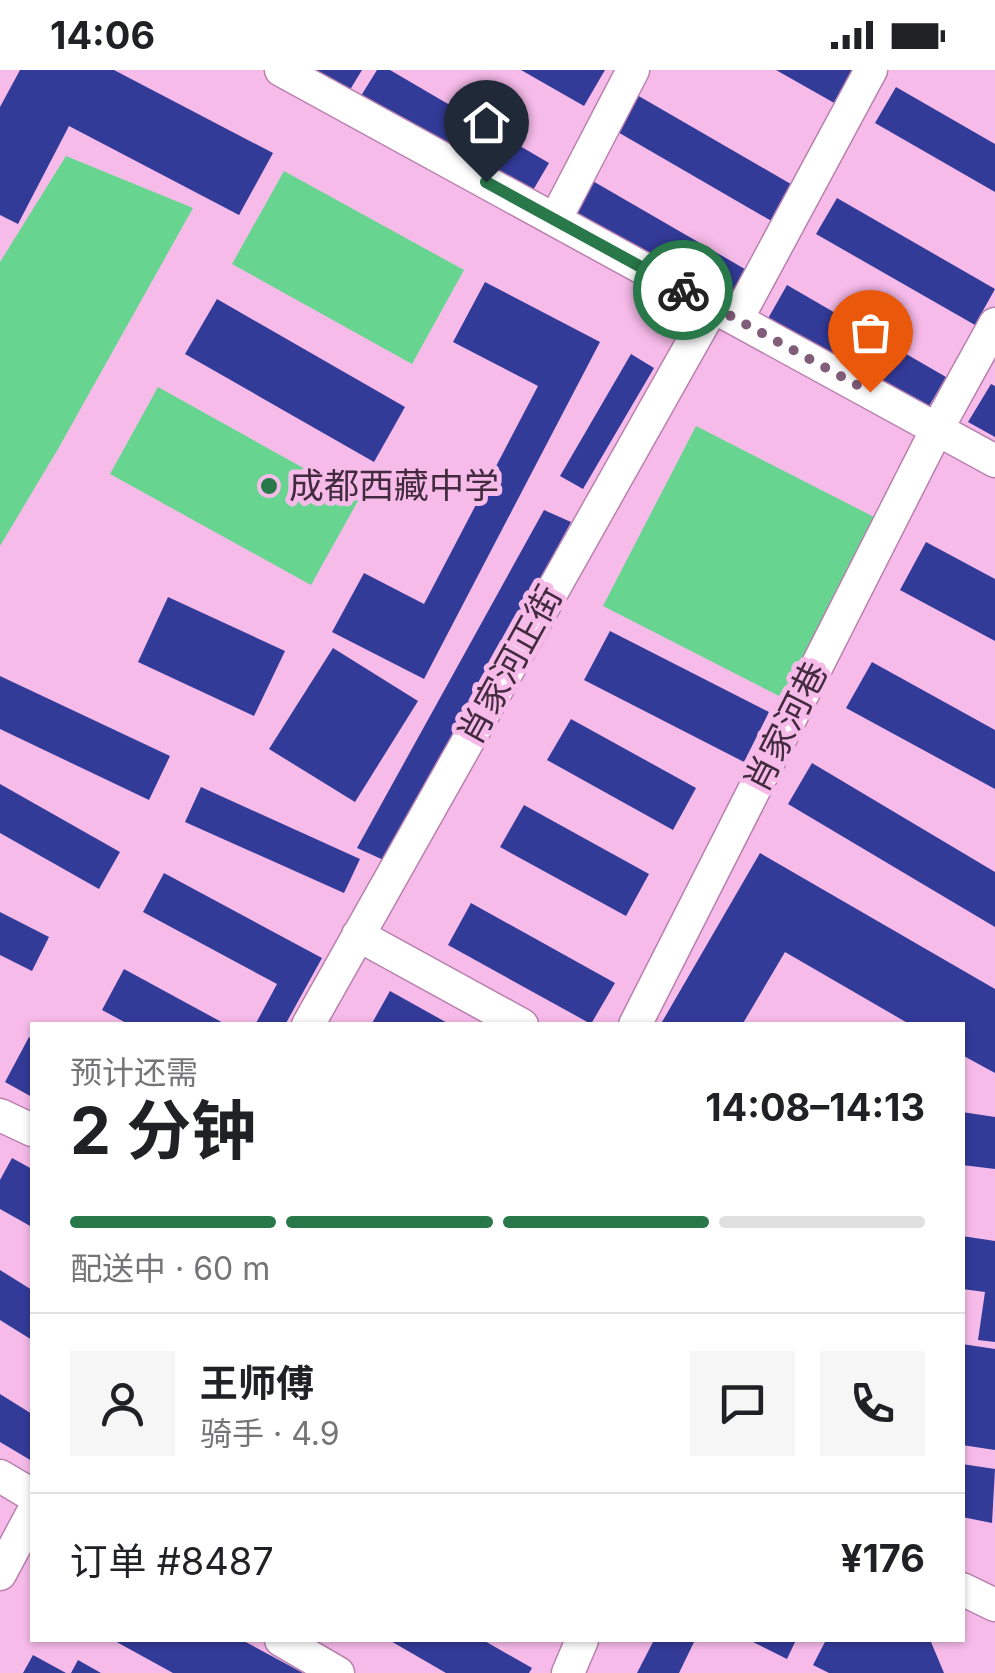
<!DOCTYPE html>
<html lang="zh">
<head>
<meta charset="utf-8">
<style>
  body { margin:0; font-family:Inter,"Noto Sans SC",sans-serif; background:#f6f6f6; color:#202124; height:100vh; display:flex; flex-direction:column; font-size:38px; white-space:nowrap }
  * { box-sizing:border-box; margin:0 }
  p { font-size:32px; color:#757577 }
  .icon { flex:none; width:55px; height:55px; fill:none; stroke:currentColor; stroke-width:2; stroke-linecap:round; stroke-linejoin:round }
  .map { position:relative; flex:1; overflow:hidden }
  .panel { position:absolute; left:30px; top:952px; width:935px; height:620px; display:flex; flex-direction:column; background:#fff; border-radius:0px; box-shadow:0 2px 8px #0004 }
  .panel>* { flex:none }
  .pin { position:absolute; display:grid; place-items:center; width:85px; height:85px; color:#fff; margin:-102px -42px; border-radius:50% 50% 50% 0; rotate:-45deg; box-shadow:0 0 10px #0007 }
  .pin .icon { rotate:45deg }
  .courier { position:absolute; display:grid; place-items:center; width:100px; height:100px; margin:-50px; border:8px solid #287849; border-radius:50%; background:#fff; color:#222; box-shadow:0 2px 12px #0007 }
  .overview em { font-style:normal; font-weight:700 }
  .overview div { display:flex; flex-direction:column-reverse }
  .overview { display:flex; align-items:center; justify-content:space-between; height:170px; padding:0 40px }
  h1 { font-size:65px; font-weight:700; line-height:75px }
  .bar { display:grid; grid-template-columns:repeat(4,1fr); gap:15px 10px; align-content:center; height:120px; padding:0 40px }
  .bar i { height:12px; border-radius:8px; background:#e0e0e0 }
  .bar .on { background:#287849 }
  .bar p { grid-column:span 4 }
  .line { display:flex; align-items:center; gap:25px; padding:0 40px; border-top:2px solid #e0e0e0 }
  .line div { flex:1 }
  .round { display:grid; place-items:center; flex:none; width:105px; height:105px; border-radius:0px; background:#f6f6f6 }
  .status { display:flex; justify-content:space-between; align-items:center; height:70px; padding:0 50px; background:#fff; direction:ltr }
  .status svg { height:28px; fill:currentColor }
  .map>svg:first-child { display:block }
</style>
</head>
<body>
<div class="status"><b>14:06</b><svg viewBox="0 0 49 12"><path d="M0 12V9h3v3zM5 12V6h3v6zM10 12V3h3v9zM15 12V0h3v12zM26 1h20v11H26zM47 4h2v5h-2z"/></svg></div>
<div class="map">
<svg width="995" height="1603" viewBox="0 0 995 1603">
  <rect width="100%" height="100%" fill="#f7bbea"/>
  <path fill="#67d58f" d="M66 86 193 138 58 379 0 476V192Z
    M284 101 464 200 412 294 232 194Z
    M158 317 359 429 311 515 110 404Z
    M696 356 878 449 785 629 603 536Z"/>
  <path fill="#333b99" d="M20 0H114L273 83 239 145 69 56 18 154 0 145V37Z
    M310 0H362L348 23Z
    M377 0H390L549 93 529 127 359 29Z
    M521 0H605L584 36Z
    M776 0H856L836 34Z
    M896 17 995 74V122L875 53Z
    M637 25 796 117 775 153 616 61Z
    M591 110 750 202 729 238 570 146Z
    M837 128 995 219 975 255 816 164Z
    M485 212 600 272 424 609 332 562 364 503 424 534 538 316 453 272Z
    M787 215 946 307 925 343 766 252Z
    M217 229 405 337 374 392 185 284Z
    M631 284 654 298 583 419 560 406Z
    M991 314 995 316V367L968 352Z
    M544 440 571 452 388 792 357 778Z
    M926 472 995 509V571L900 520Z
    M168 527 285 581 254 646 138 592Z
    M610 561 769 642 744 692 584 610Z
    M333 578 418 631 355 732 269 679Z
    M872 592 995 660V719L846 638Z
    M0 606 170 686 149 730 0 659Z
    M571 649 696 718 673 760 547 690Z
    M812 693 995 802V857L788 734Z
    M0 714 120 782 99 819 0 763Z
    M201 717 360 789 344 823 185 752Z
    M524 735 649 804 626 846 500 777Z
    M760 783 995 919V1003L962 985V955H911L785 882 742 955H667L662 952Z
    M164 803 322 888 285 955H255L277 914 143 842Z
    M471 833 615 913 591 954 448 875Z
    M0 842 49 867 32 901 0 885Z
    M124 899 227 955H130L102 940Z
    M390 921 451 955H371Z
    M29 967 32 969V1027L5 1012Z
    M962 1042 995 1047V1099L962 1095Z
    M12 1088 32 1099V1157L0 1139V1110Z
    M962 1166 995 1171V1272L978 1270 985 1222 962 1219Z
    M0 1200 32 1220V1270L0 1250Z
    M962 1274 995 1279V1380L962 1375 965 1327H962Z
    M0 1324 32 1344V1391L0 1372Z
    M962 1394 995 1399 992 1453 962 1447Z
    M113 1570H242L303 1603H173Z
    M389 1570H483L532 1598 529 1603H446Z
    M654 1570H695L679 1603H637Z
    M749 1570H796L787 1589Z
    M826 1570H926L931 1572 944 1603H829L813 1595Z
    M33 1585 66 1603H23Z
    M78 1590 101 1603H71Z"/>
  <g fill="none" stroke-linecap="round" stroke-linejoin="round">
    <defs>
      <path id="minor" d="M281 0 995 391
        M555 150 633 0
        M737 249 871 0
        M358 865 522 955
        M308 955 713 236
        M635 955 937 359 995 254
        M0 1045 32 1060
        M0 1406 32 1425
        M0 1504 32 1444
        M962 1519 995 1535
        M281 1570 338 1603
        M568 1603 582 1570"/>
    </defs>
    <use href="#minor" stroke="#b981ae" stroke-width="35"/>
    <use href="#minor" stroke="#fff" stroke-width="32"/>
  </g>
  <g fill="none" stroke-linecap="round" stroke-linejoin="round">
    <path stroke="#815d7a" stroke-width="10" stroke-dasharray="0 18" d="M683 220 870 322"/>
    <path stroke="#287849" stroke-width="12" d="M486 112 683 220"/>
  </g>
  <circle fill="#287849" stroke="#f7bbea" stroke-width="4" cx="269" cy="416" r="10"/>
  <g text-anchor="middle" stroke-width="10" stroke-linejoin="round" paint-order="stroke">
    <g font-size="35" fill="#422b3e" stroke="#f7bbea" text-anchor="start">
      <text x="289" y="428">成都西藏中学</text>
    </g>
    <g font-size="35" fill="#422b3e" stroke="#f7bbea">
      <text transform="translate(510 595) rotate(-61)" y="12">肖家河正街</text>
      <text transform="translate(786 657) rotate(-63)" y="12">肖家河巷</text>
    </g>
  </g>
</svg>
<div class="pin" style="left:870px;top:322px;background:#ea580c"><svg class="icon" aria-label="bag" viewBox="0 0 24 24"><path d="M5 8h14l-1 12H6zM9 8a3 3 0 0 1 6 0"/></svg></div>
<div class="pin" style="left:486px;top:112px;background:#1f2937"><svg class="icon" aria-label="home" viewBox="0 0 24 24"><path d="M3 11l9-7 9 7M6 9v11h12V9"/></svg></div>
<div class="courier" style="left:683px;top:220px"><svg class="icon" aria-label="bike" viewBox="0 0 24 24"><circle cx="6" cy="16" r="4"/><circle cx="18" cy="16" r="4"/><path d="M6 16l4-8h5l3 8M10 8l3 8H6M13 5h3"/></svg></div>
<section class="panel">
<div class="overview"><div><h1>2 分钟</h1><p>预计还需</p></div><em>14:08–14:13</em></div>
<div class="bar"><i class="on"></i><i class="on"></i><i class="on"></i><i></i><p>配送中 · 60 m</p></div>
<div class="line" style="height:180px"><a class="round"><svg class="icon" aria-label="person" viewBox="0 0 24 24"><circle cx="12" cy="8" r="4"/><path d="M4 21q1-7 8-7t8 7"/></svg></a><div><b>王师傅</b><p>骑手 · 4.9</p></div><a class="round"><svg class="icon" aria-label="chat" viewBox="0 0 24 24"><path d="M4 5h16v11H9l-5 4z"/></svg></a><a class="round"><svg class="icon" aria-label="phone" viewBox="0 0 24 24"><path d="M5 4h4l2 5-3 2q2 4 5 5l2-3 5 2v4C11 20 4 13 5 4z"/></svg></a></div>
<div class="line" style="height:130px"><div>订单 #8487</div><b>¥176</b></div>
</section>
</div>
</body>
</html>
